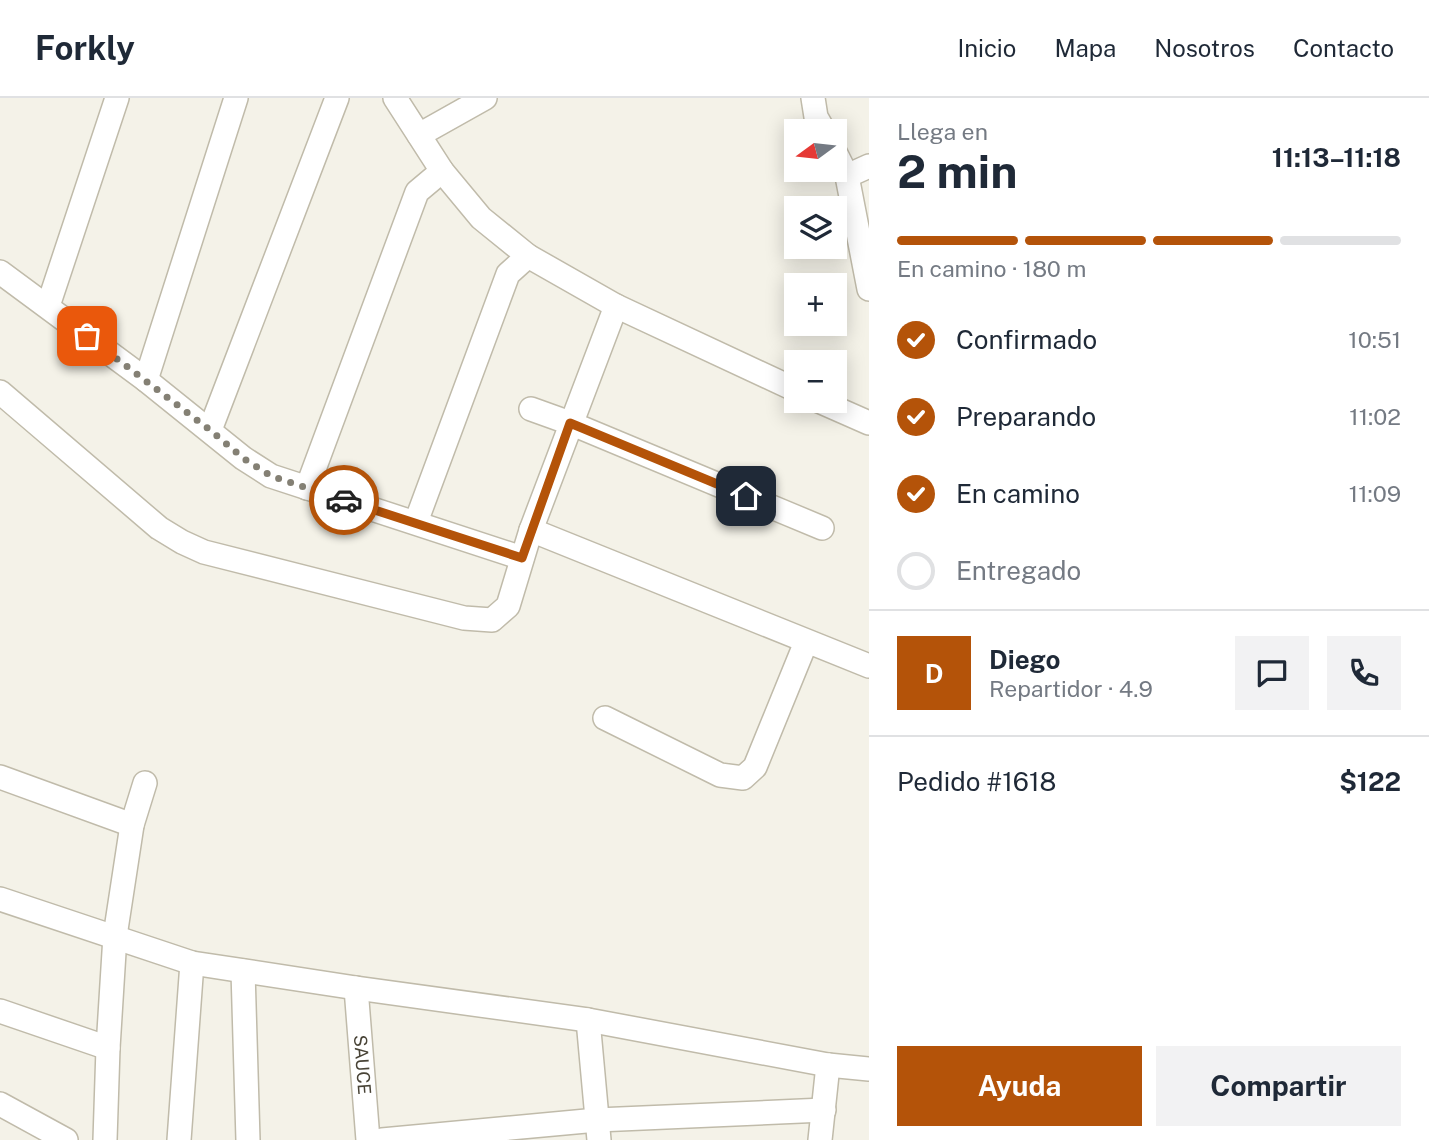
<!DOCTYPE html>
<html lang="es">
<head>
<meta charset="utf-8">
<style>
  body { margin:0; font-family:"Public Sans",sans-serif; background:#f2f2f3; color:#1f2937; height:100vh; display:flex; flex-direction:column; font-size:26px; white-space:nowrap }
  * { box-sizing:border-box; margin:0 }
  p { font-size:23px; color:#747a83 }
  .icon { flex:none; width:38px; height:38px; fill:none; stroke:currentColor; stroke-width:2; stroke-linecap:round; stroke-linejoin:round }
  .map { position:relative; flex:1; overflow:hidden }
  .sheet { display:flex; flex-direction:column; background:#fff; width:560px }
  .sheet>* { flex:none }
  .needle { width:46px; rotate:255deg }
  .tools { position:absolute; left:784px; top:21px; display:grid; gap:14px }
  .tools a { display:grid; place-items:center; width:63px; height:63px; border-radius:0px; background:#fff; box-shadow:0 4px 18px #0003; font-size:35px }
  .pin { position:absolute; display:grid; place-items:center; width:60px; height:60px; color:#fff; margin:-30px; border-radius:14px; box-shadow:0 4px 10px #0006 }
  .courier { position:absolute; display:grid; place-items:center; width:70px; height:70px; margin:-35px; border:5px solid #b45309; border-radius:50%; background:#fff; color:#222; box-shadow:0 2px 9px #0007 }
  .headline em { font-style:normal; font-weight:700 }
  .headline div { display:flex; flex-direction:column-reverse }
  .headline { display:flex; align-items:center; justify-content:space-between; height:119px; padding:0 28px }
  h1 { font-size:46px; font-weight:700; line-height:52px }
  .bar { display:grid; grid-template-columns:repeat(4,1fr); gap:10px 7px; align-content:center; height:84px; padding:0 28px }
  .bar i { height:9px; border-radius:5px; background:#e0e1e3 }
  .bar .active { background:#b45309 }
  .bar p { grid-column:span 4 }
  .line { display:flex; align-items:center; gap:18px; padding:0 28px; border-top:2px solid #e0e1e3 }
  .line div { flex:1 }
  .round { display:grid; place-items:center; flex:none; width:74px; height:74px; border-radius:0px; background:#f2f2f3 }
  ol { padding:0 28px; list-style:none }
  li { display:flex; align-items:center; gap:21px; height:77px }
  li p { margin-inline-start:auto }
  li .icon { padding:7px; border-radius:50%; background:#b45309; color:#fff; stroke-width:4 }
  li:last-child { color:#747a83 }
  li i { width:38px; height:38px; border:4px solid #e0e1e3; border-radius:50% }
  .action { display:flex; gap:14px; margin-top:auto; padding:14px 28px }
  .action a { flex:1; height:80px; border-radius:0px; background:#b45309; color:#fff; font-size:28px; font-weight:700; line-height:80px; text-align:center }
  .action a+a { background:#f2f2f3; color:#1f2937 }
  header { display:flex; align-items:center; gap:42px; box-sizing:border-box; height:98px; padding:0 35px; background:#fff; border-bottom:2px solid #e0e1e3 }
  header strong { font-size:33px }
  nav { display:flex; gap:38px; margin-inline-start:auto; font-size:24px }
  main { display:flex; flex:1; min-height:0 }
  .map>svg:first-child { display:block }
</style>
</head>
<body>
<header>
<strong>Forkly</strong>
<nav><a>Inicio</a><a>Mapa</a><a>Nosotros</a><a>Contacto</a></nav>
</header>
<main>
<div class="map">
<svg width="869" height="1042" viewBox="0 0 869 1042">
  <rect width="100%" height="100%" fill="#f4f2e8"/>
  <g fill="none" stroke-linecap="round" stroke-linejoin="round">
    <defs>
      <g id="street">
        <path d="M395 0 442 73 481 120 528 158 616 208 796 292"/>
        <path d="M813 0 816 19 824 33"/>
        <path d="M419 37 485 0"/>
        <path d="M835 54 847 78 869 191"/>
        <path d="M847 78 869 68"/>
        <path d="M0 174 146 282 243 360 271 378 522 460"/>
        <path d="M48 208 117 0"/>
        <path d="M146 282 236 0"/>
        <path d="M0 294 159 430 182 444 204 454 464 520 492 522 508 508 531 432 616 208"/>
        <path d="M819 303 869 325"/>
        <path d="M531 311 570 325 822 430"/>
        <path d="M210 332 337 0"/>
        <path d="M307 390 417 94 442 73"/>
        <path d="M416 424 508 176 528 158"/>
        <path d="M531 432 869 568"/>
        <path d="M605 620 720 677 743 680 755 669 806 544"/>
        <path d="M0 679 132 727"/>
        <path d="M0 801 192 865 356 890 588 922 828 967 869 971"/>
        <path d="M243 873 248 1042"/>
        <path id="s1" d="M356 890 368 1042"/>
        <path d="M0 913 108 950"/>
        <path d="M588 922 599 1042"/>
        <path d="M0 1006 66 1042"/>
        <path d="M105 1042 108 950 115 838 132 727 145 685"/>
        <path d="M179 1042 192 865"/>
        <path d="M382 1042 597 1022 824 1012"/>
        <path d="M820 1042 828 967"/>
      </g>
    </defs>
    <use href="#street" stroke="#c0bbaa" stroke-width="26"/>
    <use href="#street" stroke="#fff" stroke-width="23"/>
  </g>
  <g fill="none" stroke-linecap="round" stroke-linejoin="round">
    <path stroke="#848074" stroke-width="7" stroke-dasharray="0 12.6" d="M87 238 210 332 243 360 271 378 344 402"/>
    <path stroke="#b45309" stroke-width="9" d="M344 402 522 460 570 325 746 398"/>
  </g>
  <g text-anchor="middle" stroke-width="6" stroke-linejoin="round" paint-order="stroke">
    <g font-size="18" fill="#484336" stroke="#fff">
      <text dy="6" stroke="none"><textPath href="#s1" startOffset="77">SAUCE</textPath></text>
    </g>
  </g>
</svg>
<div class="tools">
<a><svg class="needle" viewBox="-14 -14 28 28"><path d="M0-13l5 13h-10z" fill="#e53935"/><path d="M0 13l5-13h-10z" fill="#747a83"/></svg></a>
<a><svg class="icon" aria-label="layers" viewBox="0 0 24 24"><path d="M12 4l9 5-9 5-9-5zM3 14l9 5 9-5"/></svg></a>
<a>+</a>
<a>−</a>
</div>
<div class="pin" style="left:87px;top:238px;background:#ea580c"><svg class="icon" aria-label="bag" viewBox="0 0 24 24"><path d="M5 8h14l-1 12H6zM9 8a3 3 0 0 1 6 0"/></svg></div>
<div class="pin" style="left:746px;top:398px;background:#1f2937"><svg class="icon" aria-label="home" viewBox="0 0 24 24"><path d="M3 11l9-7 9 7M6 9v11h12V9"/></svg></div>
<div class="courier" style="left:344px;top:402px"><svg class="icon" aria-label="car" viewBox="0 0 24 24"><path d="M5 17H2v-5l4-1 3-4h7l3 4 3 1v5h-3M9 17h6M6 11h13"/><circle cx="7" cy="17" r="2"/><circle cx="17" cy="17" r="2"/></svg></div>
</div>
<section class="sheet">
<div class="headline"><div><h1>2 min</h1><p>Llega en</p></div><em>11:13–11:18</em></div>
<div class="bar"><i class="active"></i><i class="active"></i><i class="active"></i><i></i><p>En camino · 180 m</p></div>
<ol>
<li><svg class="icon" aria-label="check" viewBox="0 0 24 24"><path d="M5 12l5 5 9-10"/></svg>Confirmado<p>10:51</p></li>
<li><svg class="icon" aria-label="check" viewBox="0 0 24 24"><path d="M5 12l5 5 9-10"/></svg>Preparando<p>11:02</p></li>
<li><svg class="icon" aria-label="check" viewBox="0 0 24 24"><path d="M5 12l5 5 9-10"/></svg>En camino<p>11:09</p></li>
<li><i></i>Entregado</li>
</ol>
<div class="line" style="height:126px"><b class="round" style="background:#b45309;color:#fff">D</b><div><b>Diego</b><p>Repartidor · 4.9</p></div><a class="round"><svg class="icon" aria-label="chat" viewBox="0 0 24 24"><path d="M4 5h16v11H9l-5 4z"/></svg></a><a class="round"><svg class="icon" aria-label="phone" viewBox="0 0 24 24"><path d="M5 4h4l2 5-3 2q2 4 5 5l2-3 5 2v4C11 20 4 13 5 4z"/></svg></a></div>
<div class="line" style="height:91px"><div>Pedido #1618</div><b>$122</b></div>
<div class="action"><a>Ayuda</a><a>Compartir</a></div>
</section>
</main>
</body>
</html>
